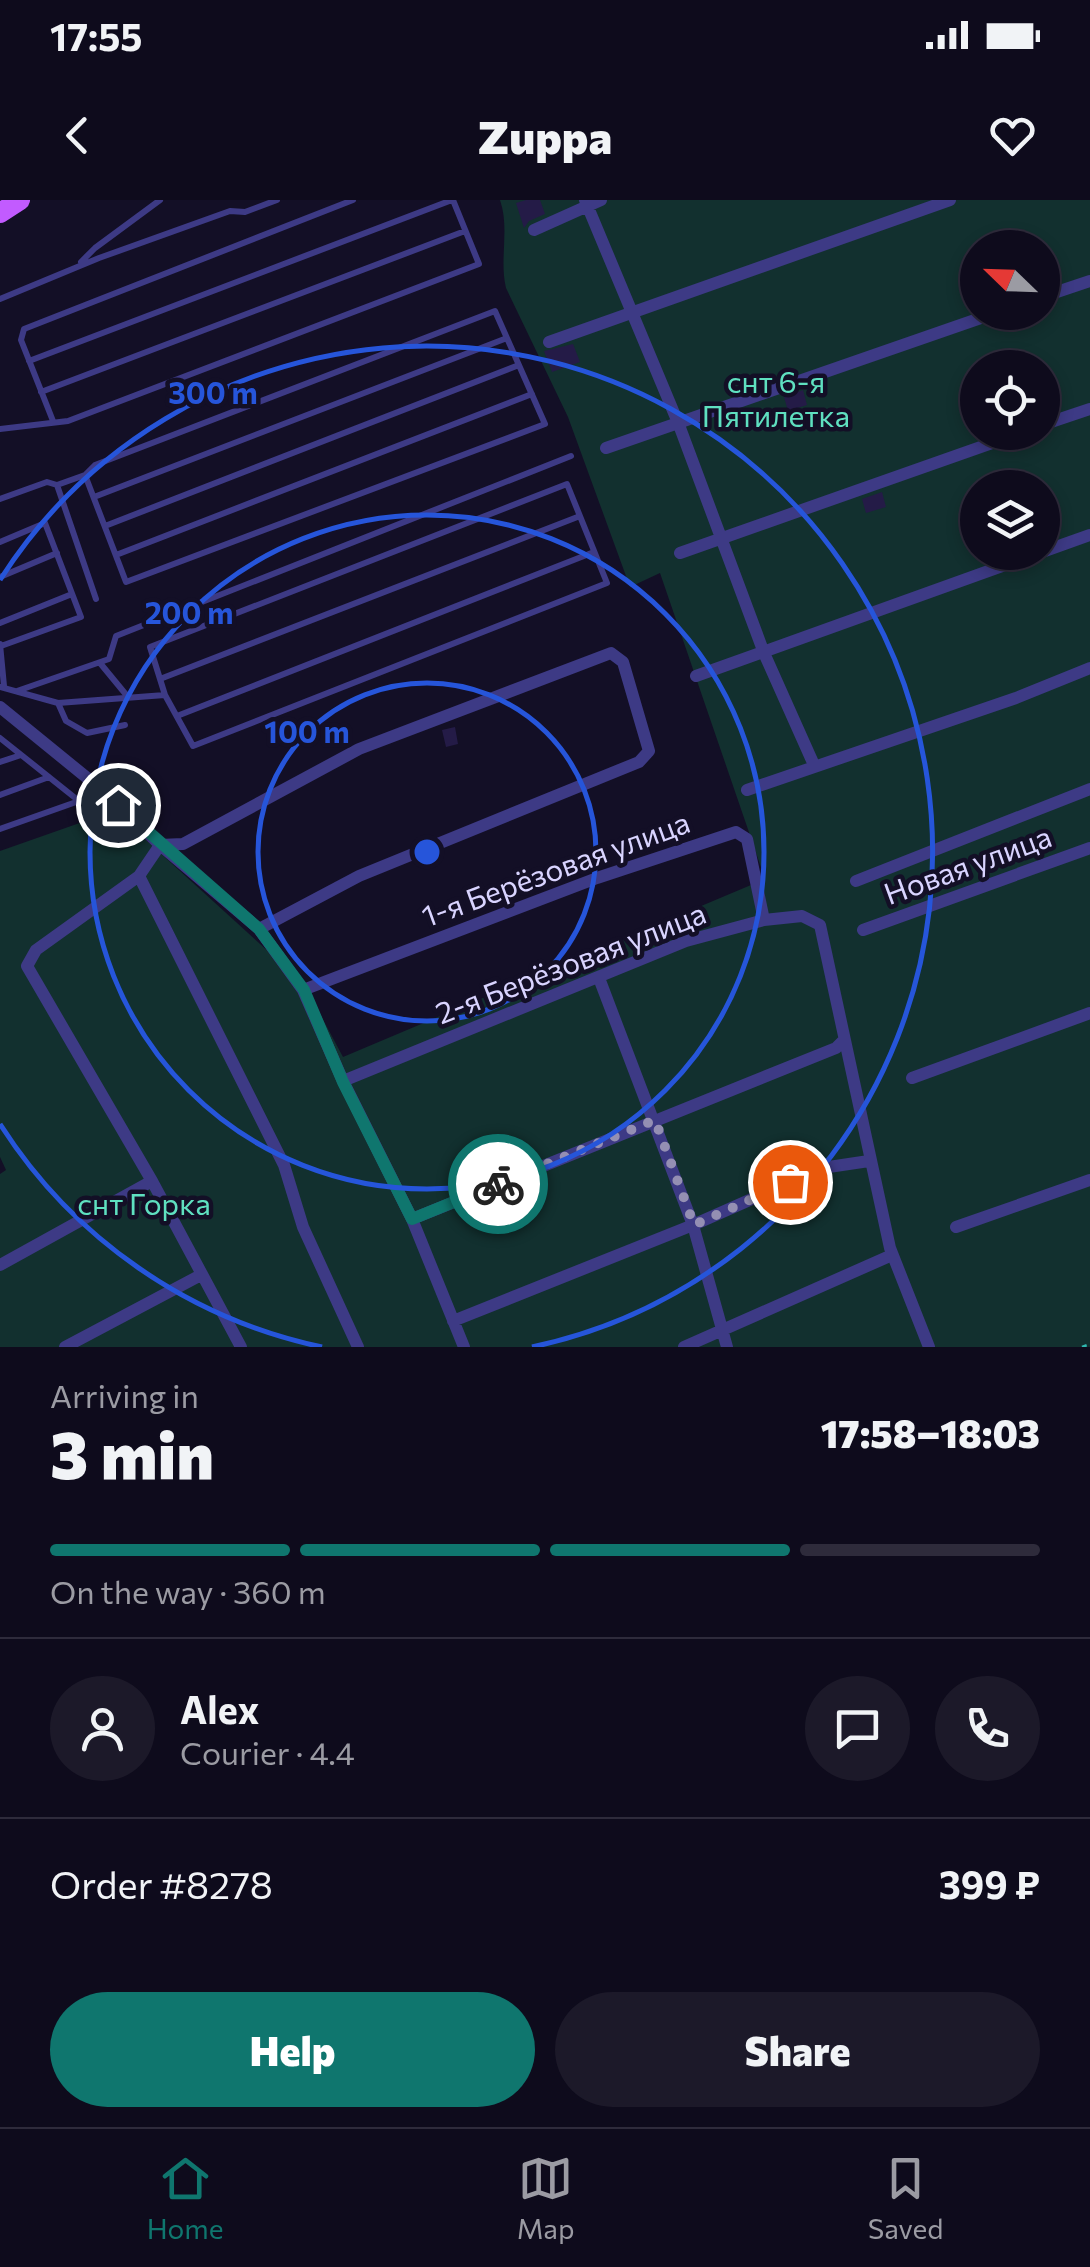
<!DOCTYPE html>
<html lang="en">
<head>
<meta charset="utf-8">
<style>
  body { margin:0; font-family:Commissioner,sans-serif; background:#1c1929; color:#f1f3f6; height:100vh; display:flex; flex-direction:column; font-size:38px; white-space:nowrap }
  * { box-sizing:border-box; margin:0 }
  p { font-size:32px; color:#9b9ba3 }
  .icon { flex:none; width:55px; height:55px; fill:none; stroke:currentColor; stroke-width:2; stroke-linecap:round; stroke-linejoin:round }
  .map { position:relative; height:1147px; overflow:hidden }
  .details { display:flex; flex-direction:column; background:#0e0b1c; flex:1 }
  .details>* { flex:none }
  .needle { width:65px; rotate:293deg }
  .fabs { position:absolute; left:960px; top:30px; display:grid; gap:20px }
  .fabs a { display:grid; place-items:center; width:100px; height:100px; border-radius:50%; background:#0e0b1c; box-shadow:0 5px 15px #0003,0 0 0 2px #2e2b3b; font-size:50px }
  .pin { position:absolute; display:grid; place-items:center; width:85px; height:85px; color:#fff; margin:-42px; border:5px solid #fff; border-radius:50%; box-shadow:0 2px 10px #0007 }
  .courier { position:absolute; display:grid; place-items:center; width:100px; height:100px; margin:-50px; border:8px solid #0f766e; border-radius:50%; background:#fff; color:#222; box-shadow:0 2px 12px #0007 }
  .summary em { font-style:normal; font-weight:800 }
  .summary div { display:flex; flex-direction:column-reverse }
  .summary { display:flex; align-items:center; justify-content:space-between; height:170px; padding:0 50px }
  h1 { font-size:65px; font-weight:800; line-height:75px }
  .bar { display:grid; grid-template-columns:repeat(4,1fr); gap:15px 10px; align-content:center; height:120px; padding:0 50px }
  .bar i { height:12px; border-radius:8px; background:#2e2b3b }
  .bar .current { background:#0f766e }
  .bar p { grid-column:span 4 }
  .line { display:flex; align-items:center; gap:25px; padding:0 50px; border-top:2px solid #2e2b3b }
  .line div { flex:1 }
  .round { display:grid; place-items:center; flex:none; width:105px; height:105px; border-radius:52px; background:#1c1929 }
  .primary-button { display:flex; gap:20px; margin-top:auto; padding:20px 50px }
  .primary-button a { flex:1; height:115px; border-radius:60px; background:#0f766e; color:#fff; font-size:40px; font-weight:800; line-height:115px; text-align:center }
  .primary-button a+a { background:#1c1929; color:#f1f3f6 }
  .status { display:flex; justify-content:space-between; align-items:center; height:70px; padding:0 50px; background:#0e0b1c; direction:ltr }
  .status svg { height:28px; fill:currentColor }
  header { display:flex; justify-content:space-between; align-items:center; height:130px; padding:0 50px; background:#0e0b1c; font-size:45px; font-weight:800 }
  .tab-bar { display:flex; justify-content:space-around; align-items:center; height:140px; border-top:2px solid #2e2b3b; background:#0e0b1c; font-size:28px; color:#9b9ba3 }
  .tab-bar a { display:grid; justify-items:center; gap:5px }
  .tab-bar .current { color:#0f766e }
  .map>svg:first-child { display:block }
</style>
</head>
<body>
<div class="status"><b>17:55</b><svg viewBox="0 0 49 12"><path d="M0 12V9h3v3zM5 12V6h3v6zM10 12V3h3v9zM15 12V0h3v12zM26 1h20v11H26zM47 4h2v5h-2z"/></svg></div>
<header><svg class="icon" aria-label="back" viewBox="0 0 24 24"><path d="M15 5l-7 7 7 7"/></svg>Zuppa<svg class="icon" aria-label="heart" viewBox="0 0 24 24"><path d="M12 20l-8-8c-3-5 5-10 8-4 3-6 11-1 8 4z"/></svg></header>
<div class="map">
<svg width="1090" height="1147" viewBox="0 0 1090 1147">
  <rect width="100%" height="100%" fill="#130f26"/>
  <path fill="#12302f" fill-rule="evenodd" d="M500 0H1090V1147H0V974L6 970 0 957V651L91 619 102 600 304 784 343 857 765 679 660 373 630 387 568 217 506 88C499 59 510 29 500 0ZM978 48H1042V112H978ZM978 168H1042V232H978ZM978 288H1042V352H978Z"/>
  <path fill="#241b47" d="M526 0H540L545 14 529 21 524 28 516 3Z
    M573 144 580 162 552 172 544 151Z
    M803 190 807 205 788 211 784 197Z
    M882 292 886 307 866 313 862 299Z
    M455 527 458 544 446 547 442 530Z"/>
  <g fill="none" stroke-linecap="round" stroke-linejoin="round">
    <path stroke="#2fb8b0" stroke-width="2.5" stroke-dasharray="5 8" stroke-linecap="butt" d="M1082 1147 1090 1144"/>
    <path stroke="#3d3a85" stroke-width="6" d="M81 62 95 48 160 0
      M0 99 99 58 230 11 245 12 277 0
      M29 161 452 0
      M41 192 465 31
      M53 221 21 140 24 129 353 0
      M0 229 68 221 479 64 453 0
      M567 284 607 383 193 546 165 495 150 447Z
      M57 285 96 399
      M94 297 507 138
      M0 299 47 282 57 285 85 275 95 265 495 111 545 224 126 382 85 275
      M105 326 519 165
      M0 342 45 323 81 417 1 446
      M116 355 532 194
      M0 377 57 353
      M0 423 72 394
      M0 444 4 486
      M100 463 128 497
      M160 479 580 316
      M0 487 58 503 165 495
      M17 491 109 459 116 436 571 256
      M58 503 66 521 87 533 125 525
      M177 516 594 352
      M0 538 79 601 0 629
      M0 562 21 555
      M0 595 49 577"/>
    <path stroke="#3d3a85" stroke-width="12" d="M585 0 679 225 764 453 814 565
      M534 30 601 0
      M1042 97 1090 81
      M549 142 950 0
      M1042 225 1090 209
      M606 248 998 112
      M1042 352 1090 335
      M680 353 1023 232
      M696 476 1041 352
      M0 507 102 590 160 645 259 729 303 790 343 881 412 1019 464 1147
      M747 590 1016 498 1090 468
      M160 645 183 644 359 549 611 453 623 462 649 551 639 562 359 676 259 729
      M160 645 139 676 36 750 27 766 152 981 241 1147
      M139 676 284 965 303 1027 358 1147
      M856 681 1090 589
      M863 730 1090 648
      M599 778 693 1025 727 1147
      M303 790 597 678 736 632 747 639 764 720
      M912 878 1090 813
      M343 881 686 741 764 720 802 716 820 725 890 1048 929 1147
      M412 1019 836 848 844 840
      M956 1027 1090 980
      M0 1065 152 981
      M453 1121 693 1025 822 968 869 961
      M65 1147 201 1075
      M684 1147 892 1055"/>
    <path stroke="#c25bff" stroke-width="20" d="M0 13 20 0"/>
  </g>
  <g fill="none" stroke-linecap="round" stroke-linejoin="round">
    <path stroke="#948fb3" stroke-width="10" stroke-dasharray="0 18" d="M498 984 655 920 694 1025 790 982"/>
    <path stroke="#0f766e" stroke-width="12" d="M118 605 259 729 304 790 343 882 412 1019 498 984"/>
  </g>
  <g fill="none" stroke="#2655da" stroke-width="5">
    <circle cx="427" cy="652" r="169"/>
    <circle cx="427" cy="652" r="337"/>
    <path d="M322 1147A506 506 0 0 1 0 924M0 380A506 506 0 1 1 532 1147"/>
  </g>
  <g text-anchor="middle" stroke-width="9" stroke-linejoin="round" paint-order="stroke">
    <g font-size="30" fill="#5fe0c0" stroke="#130f26">
      <text x="776" y="193">снт 6-я<tspan x="776" dy="34">Пятилетка</tspan></text>
      <text x="144" y="1015">снт Горка</text>
    </g>
    <g font-size="30" fill="#d9d4ff" stroke="#130f26">
      <text transform="translate(968 666) rotate(-20)" y="10">Новая улица</text>
      <text transform="translate(556 670) rotate(-20)" y="10">1-я Берёзовая улица</text>
      <text transform="translate(571 764) rotate(-21)" y="10">2-я Берёзовая улица</text>
    </g>
  </g>
  <circle cx="427" cy="652" r="15" fill="#2655da" stroke="#130f26" stroke-width="5"/>
  <g font-size="30" text-anchor="middle" font-weight="bold" fill="#2655da" stroke="#130f26" stroke-width="9" stroke-linejoin="round" paint-order="stroke">
    <text x="213" y="204">300 m</text>
    <text x="189" y="424">200 m</text>
    <text x="307" y="543">100 m</text>
  </g>
</svg>
<div class="fabs">
<a><svg class="needle" viewBox="-14 -14 28 28"><path d="M0-13l5 13h-10z" fill="#e53935"/><path d="M0 13l5-13h-10z" fill="#9b9ba3"/></svg></a>
<a><svg class="icon" aria-label="locate" viewBox="0 0 24 24"><circle cx="12" cy="12" r="6"/><path d="M12 2v4M12 18v4M2 12h4M18 12h4"/></svg></a>
<a><svg class="icon" aria-label="layers" viewBox="0 0 24 24"><path d="M12 4l9 5-9 5-9-5zM3 14l9 5 9-5"/></svg></a>
</div>
<div class="pin" style="left:790px;top:982px;background:#ea580c"><svg class="icon" aria-label="bag" viewBox="0 0 24 24"><path d="M5 8h14l-1 12H6zM9 8a3 3 0 0 1 6 0"/></svg></div>
<div class="pin" style="left:118px;top:605px;background:#1f2937"><svg class="icon" aria-label="home" viewBox="0 0 24 24"><path d="M3 11l9-7 9 7M6 9v11h12V9"/></svg></div>
<div class="courier" style="left:498px;top:984px"><svg class="icon" aria-label="bike" viewBox="0 0 24 24"><circle cx="6" cy="16" r="4"/><circle cx="18" cy="16" r="4"/><path d="M6 16l4-8h5l3 8M10 8l3 8H6M13 5h3"/></svg></div>
</div>
<section class="details">
<div class="summary"><div><h1>3 min</h1><p>Arriving in</p></div><em>17:58–18:03</em></div>
<div class="bar"><i class="current"></i><i class="current"></i><i class="current"></i><i></i><p>On the way · 360 m</p></div>
<div class="line" style="height:180px"><a class="round"><svg class="icon" aria-label="person" viewBox="0 0 24 24"><circle cx="12" cy="8" r="4"/><path d="M4 21q1-7 8-7t8 7"/></svg></a><div><b>Alex</b><p>Courier · 4.4</p></div><a class="round"><svg class="icon" aria-label="chat" viewBox="0 0 24 24"><path d="M4 5h16v11H9l-5 4z"/></svg></a><a class="round"><svg class="icon" aria-label="phone" viewBox="0 0 24 24"><path d="M5 4h4l2 5-3 2q2 4 5 5l2-3 5 2v4C11 20 4 13 5 4z"/></svg></a></div>
<div class="line" style="height:130px"><div>Order #8278</div><b>399 ₽</b></div>
<div class="primary-button"><a>Help</a><a>Share</a></div>
</section>
<nav class="tab-bar">
<a class="current"><svg class="icon" aria-label="home" viewBox="0 0 24 24"><path d="M3 11l9-7 9 7M6 9v11h12V9"/></svg>Home</a>
<a><svg class="icon" aria-label="map" viewBox="0 0 24 24"><path d="M3 6l6-2 6 2 6-2v14l-6 2-6-2-6 2zM9 4v14M15 6v14"/></svg>Map</a>
<a><svg class="icon" aria-label="saved" viewBox="0 0 24 24"><path d="M7 4h10v16l-5-4-5 4z"/></svg>Saved</a>
</nav>
</body>
</html>
